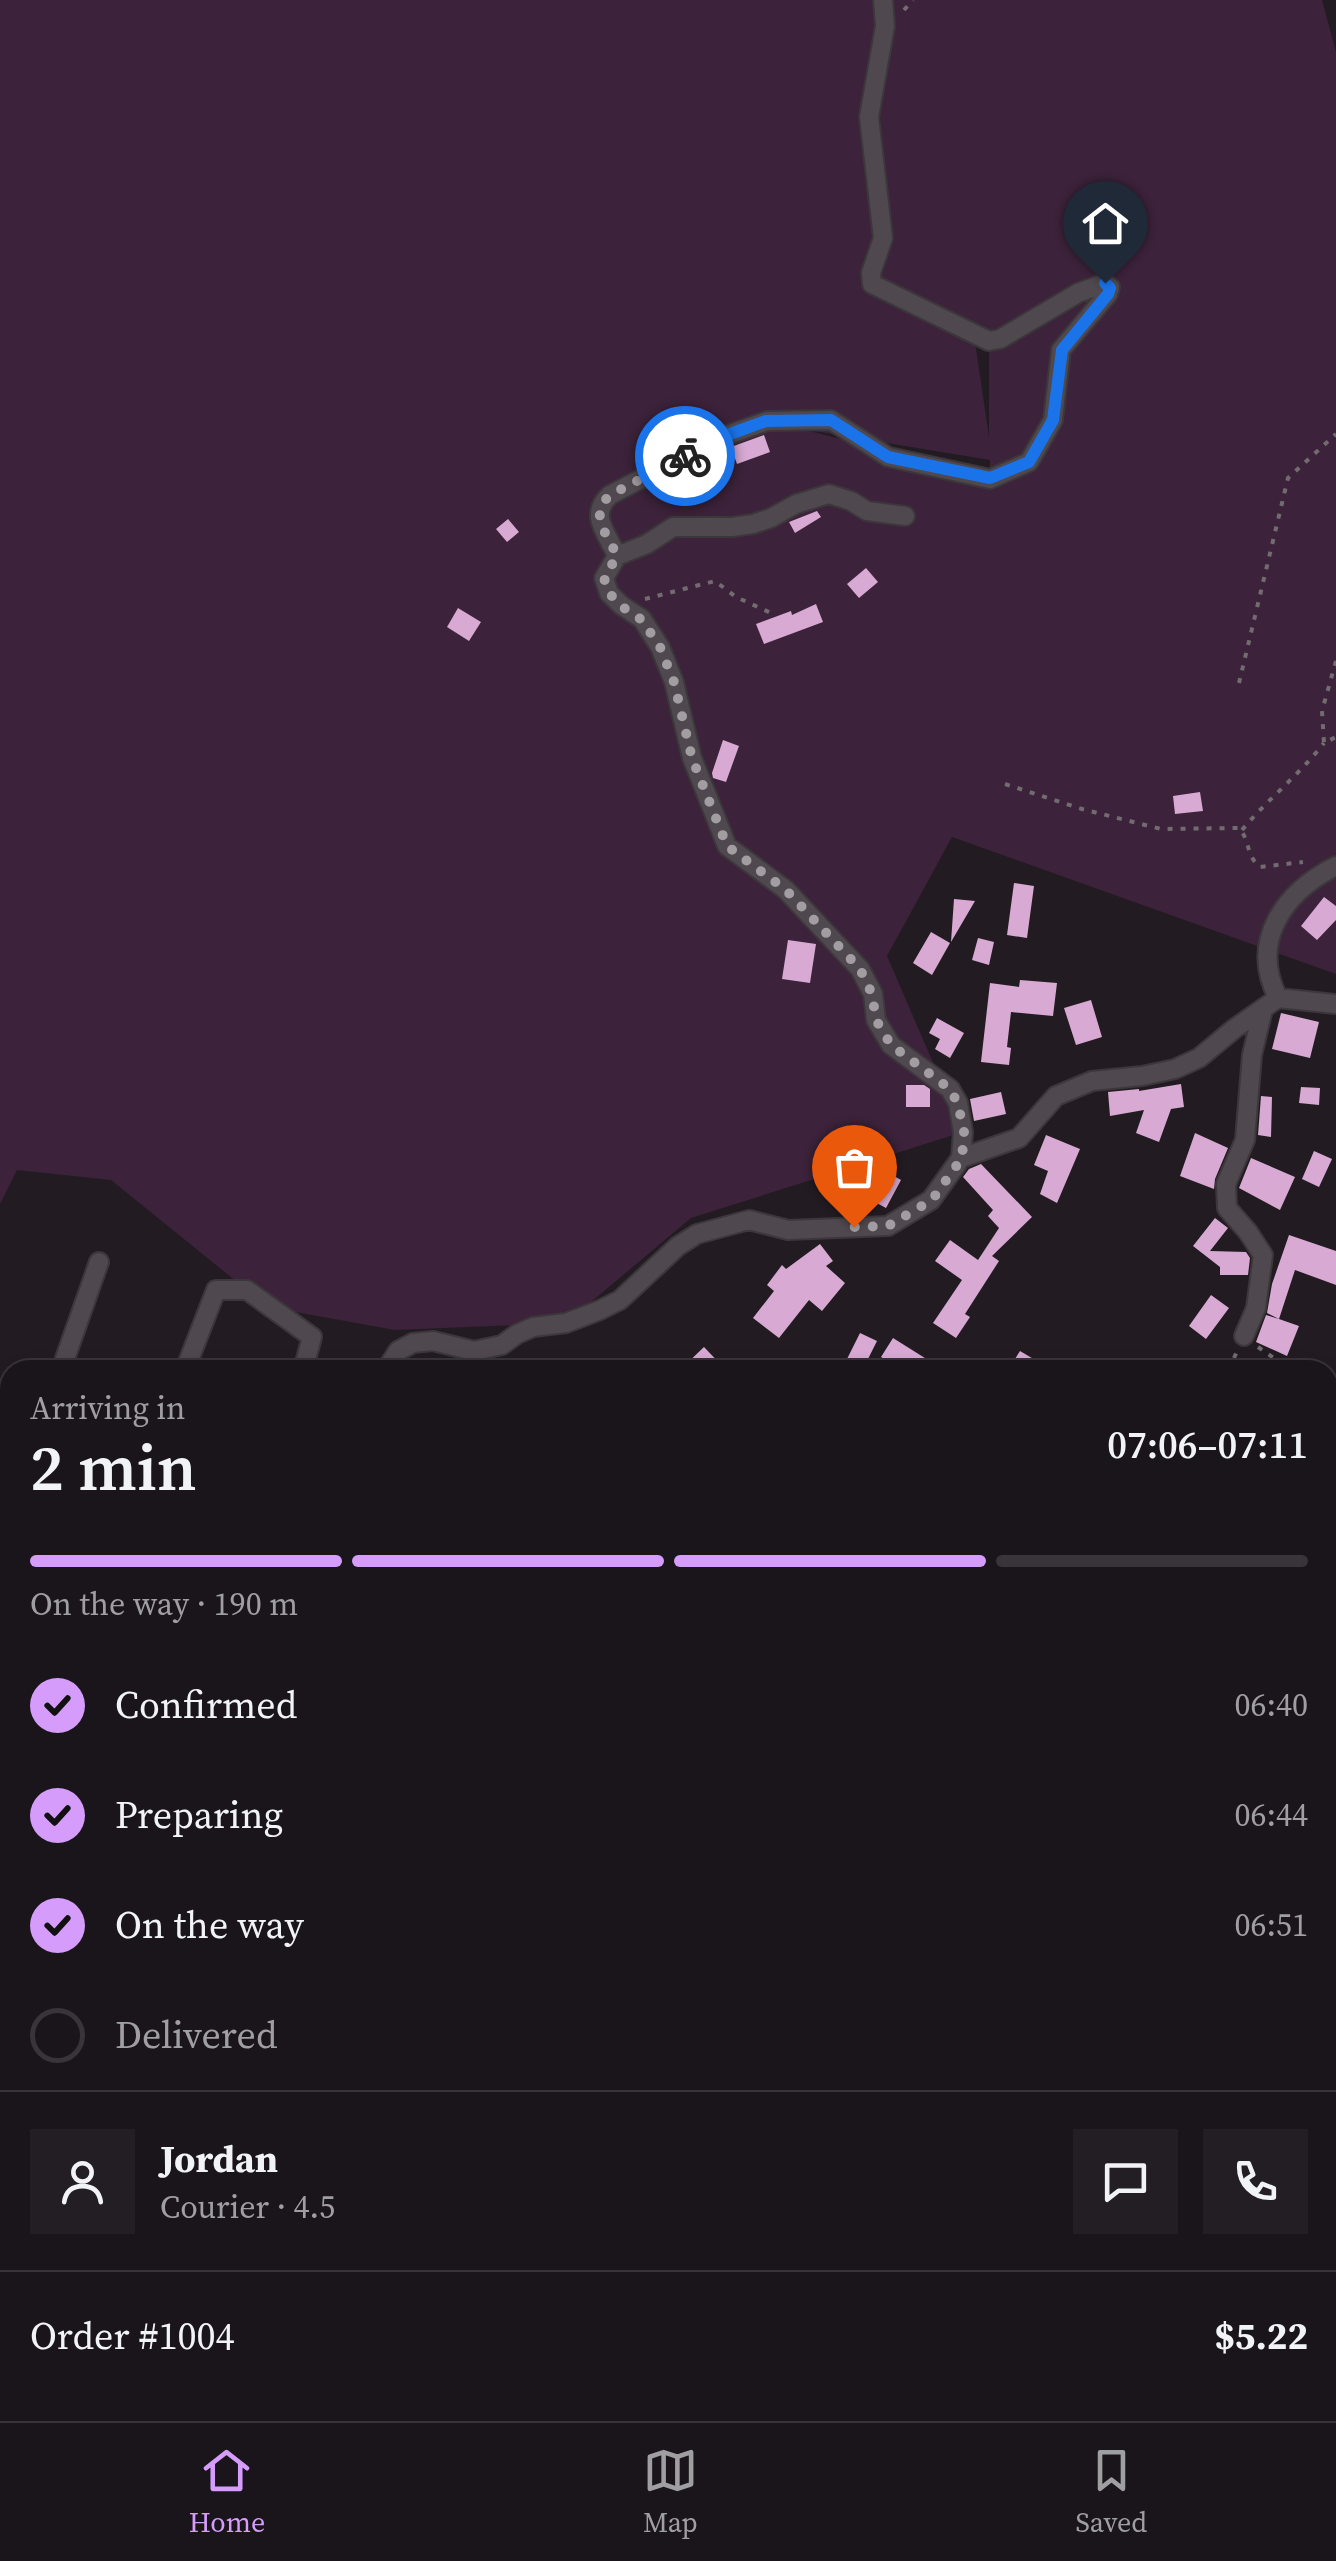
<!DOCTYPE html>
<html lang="en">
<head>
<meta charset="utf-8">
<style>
  body { margin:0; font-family:"Source Serif 4",serif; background:#231e23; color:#f1f3f6; height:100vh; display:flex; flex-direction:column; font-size:38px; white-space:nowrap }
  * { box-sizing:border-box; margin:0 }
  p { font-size:32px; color:#9f9fa2 }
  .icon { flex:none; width:55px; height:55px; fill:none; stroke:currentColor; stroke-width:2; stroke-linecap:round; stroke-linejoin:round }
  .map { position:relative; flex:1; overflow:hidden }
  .drawer { position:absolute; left:0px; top:1360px; width:1338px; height:1062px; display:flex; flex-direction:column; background:#1a151a; border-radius:30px 30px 0 0; box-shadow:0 5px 15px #0003,0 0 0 2px #383439 }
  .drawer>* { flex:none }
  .pin { position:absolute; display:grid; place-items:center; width:85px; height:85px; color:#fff; margin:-102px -42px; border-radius:50% 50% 50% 0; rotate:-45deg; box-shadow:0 0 10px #0007 }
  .pin .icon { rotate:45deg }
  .courier { position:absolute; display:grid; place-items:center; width:100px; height:100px; margin:-50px; border:8px solid #1a73e8; border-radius:50%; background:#fff; color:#222; box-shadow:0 2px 12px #0007 }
  .headline em { font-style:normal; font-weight:600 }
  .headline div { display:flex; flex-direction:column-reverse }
  .headline { display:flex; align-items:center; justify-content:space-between; height:170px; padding:0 30px }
  h1 { font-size:65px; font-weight:600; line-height:75px }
  .bar { display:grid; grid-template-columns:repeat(4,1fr); gap:15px 10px; align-content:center; height:120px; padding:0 30px }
  .bar i { height:12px; border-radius:8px; background:#383439 }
  .bar .on { background:#d59cfb }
  .bar p { grid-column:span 4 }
  .line { display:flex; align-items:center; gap:25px; padding:0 30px; border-top:2px solid #383439 }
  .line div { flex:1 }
  .round { display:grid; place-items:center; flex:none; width:105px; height:105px; border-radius:0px; background:#231e23 }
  ol { padding:0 30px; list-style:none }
  li { display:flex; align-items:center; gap:30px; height:110px }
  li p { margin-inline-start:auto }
  li .icon { padding:10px; border-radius:50%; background:#d59cfb; color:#111; stroke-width:4 }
  li:last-child { color:#9f9fa2 }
  li i { width:55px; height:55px; border:5px solid #383439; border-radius:50% }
  .dock { display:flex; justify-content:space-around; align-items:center; height:140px; border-top:2px solid #383439; background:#1a151a; font-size:28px; color:#9f9fa2 }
  .dock a { display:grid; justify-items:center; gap:5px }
  .dock .on { color:#d59cfb }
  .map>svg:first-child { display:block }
</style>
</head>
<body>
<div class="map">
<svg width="1336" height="2421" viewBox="0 0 1336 2421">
  <rect width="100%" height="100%" fill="#221c22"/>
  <path fill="#3c223a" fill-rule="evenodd" d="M0 0H1322L1336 52V974L952 837 887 956 963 1132 691 1218 566 1323 395 1330 268 1307 111 1180 17 1170 0 1204ZM874 295 989 341V437L975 342ZM802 429 990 460V478Z
    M0 1644 10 1652V2412L141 2413 140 2421H0Z
    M619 2412 702 2413 734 2421H615Z
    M1062 2412 1063 2421H820L819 2413Z"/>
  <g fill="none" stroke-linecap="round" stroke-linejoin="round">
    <path stroke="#297386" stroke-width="6" d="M1328 1721 1336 1717"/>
  </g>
  <path fill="#d7a9d3" d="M764 435 770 452 737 464 731 447Z
    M702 462 708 471 681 491 671 478Z
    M817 511 821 517 795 533 789 522Z
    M508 519 519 532 507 542 496 529Z
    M866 568 878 582 859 598 847 584Z
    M816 604 823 622 764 644 756 624 791 611 792 615Z
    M458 608 481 622 469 641 447 627Z
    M723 740 739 746 726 782 713 778 712 773Z
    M1200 792 1203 811 1175 814 1173 796Z
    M1014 883 1034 886 1027 938 1007 935Z
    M1324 897 1336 906V920L1317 940 1301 926Z
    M954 899 975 901 951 942Z
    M931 932 950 943 932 975 913 963Z
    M978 938 994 942 989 965 972 960Z
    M788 940 816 944 810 983 782 979Z
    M1020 980 1057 983 1053 1016 1011 1012 1007 1047 1011 1048 1009 1065 981 1062 990 983 1019 987Z
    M1091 1000 1102 1037 1076 1045 1064 1008Z
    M1281 1013 1319 1022 1310 1058 1272 1049Z
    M937 1018 964 1033 950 1058 935 1049 940 1039 929 1033Z
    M1181 1084 1184 1107 1171 1109 1159 1142 1136 1133 1144 1110 1110 1116 1108 1092 1139 1089V1091Z
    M906 1085H924L930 1089V1107H906Z
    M1301 1087 1320 1088 1319 1105 1299 1103Z
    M1001 1092 1006 1114 974 1121 970 1099Z
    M1261 1096 1272 1097 1271 1137 1258 1135Z
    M1195 1133 1228 1148 1215 1179 1214 1189 1180 1176Z
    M1046 1135 1080 1149 1057 1203 1040 1194 1048 1171 1034 1165Z
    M1314 1151 1332 1159 1319 1187 1302 1179Z
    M1251 1158 1295 1177 1280 1210 1239 1188Z
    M981 1164 1032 1217 992 1256 999 1261 965 1314 970 1317 956 1338 933 1323 962 1280 935 1261 950 1240 978 1260 999 1228 988 1216 993 1210 963 1177 969 1169Z
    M875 1165 901 1180 886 1208 860 1194Z
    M1215 1218 1228 1228 1210 1251 1246 1252 1250 1258 1248 1275H1220V1267L1193 1246Z
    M1289 1235 1336 1251V1285L1295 1270 1279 1319 1299 1326 1287 1356 1256 1342 1266 1315 1279 1319 1267 1313 1272 1284Z
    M820 1244 833 1261 826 1266 845 1283 822 1311 809 1300 779 1338 753 1318 774 1291 767 1285 782 1265 786 1269Z
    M1211 1295 1229 1308 1206 1339 1189 1326Z
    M860 1333 877 1341 864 1367 847 1359Z
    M893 1338 944 1370H902L881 1357Z
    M704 1347 726 1370H680Z
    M1020 1351 1052 1370H1008Z"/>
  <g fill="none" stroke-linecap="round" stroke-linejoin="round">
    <defs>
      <path id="street" d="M883 0 885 26 869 117 883 238 871 273 872 284 989 341 1000 339 1078 293 1105 283 1110 287 1108 294 1061 350 1053 420 1029 462 990 479 888 457 831 420 767 421 722 437 610 495C588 515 607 533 617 556L604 578 609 593 621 605 642 619 660 647 674 682 692 758 727 846 786 890 860 969 873 994 876 1020 891 1045 950 1089 958 1103 963 1132 961 1158
        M617 556 647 544 673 527H732L753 524 771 518 796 504 829 494 851 501 867 511 905 516
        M1278 998C1249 941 1284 892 1336 866
        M1244 1336 1256 1308 1263 1255 1248 1232 1227 1208 1226 1184 1245 1140 1252 1055 1263 1009
        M61 1370 99 1262
        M185 1370 216 1290H247L312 1337 303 1370
        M386 1370 398 1351 413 1343 433 1341 474 1351 502 1345 517 1334 533 1327 566 1323 600 1310 620 1300 678 1246 697 1234 749 1220 788 1230 888 1226 931 1200 961 1158 1019 1138 1056 1096 1092 1081 1142 1076 1175 1069 1199 1058 1234 1029 1278 998 1336 1004
        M0 1542 10 1514
        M0 1607 10 1609
        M1328 1866 1336 1867
        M1328 2131 1336 2132
        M955 2421 958 2412
        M1164 2421 1166 2412"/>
    </defs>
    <use href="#street" stroke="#3c373b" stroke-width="22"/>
    <path stroke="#726c71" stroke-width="4" stroke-dasharray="5 8" stroke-linecap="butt" d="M904 10 913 0
      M645 599 715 581 736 597 771 613
      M1336 661 1322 711 1324 743 1336 737
      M1239 683 1288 478 1336 434
      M1005 784 1082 809 1161 829 1239 828C1250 840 1246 856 1260 867L1303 862
      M1242 830C1268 799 1299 775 1324 743
      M1258 1347 1291 1370
      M1229 1370 1237 1351
      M1328 1386 1336 1388
      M0 1490 10 1487
      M1328 1618 1336 1624
      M1328 2310 1336 2316
      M682 2421 693 2412"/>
    <use href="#street" stroke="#4f484e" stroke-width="18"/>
  </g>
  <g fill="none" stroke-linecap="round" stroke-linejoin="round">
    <path stroke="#a29da1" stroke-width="10" stroke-dasharray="0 18" d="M685 456 610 495C588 515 607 533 617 556L604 578 609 593 621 606 642 620 660 647 674 682 692 758 727 846 786 890 860 969 872 994 876 1020 891 1045 950 1089 958 1104 964 1132 962 1158 932 1200 888 1226 854 1227"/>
    <path stroke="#1a73e8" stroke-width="12" d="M685 456 722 437 766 421 831 420 888 457 990 478 1029 462 1053 420 1062 350 1108 294 1110 288 1105 283"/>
  </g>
</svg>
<div class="pin" style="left:854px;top:1227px;background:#ea580c"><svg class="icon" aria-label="bag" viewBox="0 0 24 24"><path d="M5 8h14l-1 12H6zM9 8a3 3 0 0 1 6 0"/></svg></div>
<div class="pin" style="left:1105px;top:283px;background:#1f2937"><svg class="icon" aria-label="home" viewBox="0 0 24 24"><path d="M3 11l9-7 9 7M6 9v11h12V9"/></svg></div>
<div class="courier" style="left:685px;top:456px"><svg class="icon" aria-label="bike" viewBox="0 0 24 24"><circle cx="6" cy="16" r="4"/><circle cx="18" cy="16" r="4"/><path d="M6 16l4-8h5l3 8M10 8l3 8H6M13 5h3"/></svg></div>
<section class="drawer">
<div class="headline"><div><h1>2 min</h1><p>Arriving in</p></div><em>07:06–07:11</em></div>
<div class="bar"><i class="on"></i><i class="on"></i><i class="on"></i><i></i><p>On the way · 190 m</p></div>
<ol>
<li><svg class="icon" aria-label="check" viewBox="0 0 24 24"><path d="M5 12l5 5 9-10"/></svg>Confirmed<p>06:40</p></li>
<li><svg class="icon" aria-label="check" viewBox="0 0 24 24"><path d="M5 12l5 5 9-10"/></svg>Preparing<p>06:44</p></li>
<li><svg class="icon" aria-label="check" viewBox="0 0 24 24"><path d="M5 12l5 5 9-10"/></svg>On the way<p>06:51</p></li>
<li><i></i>Delivered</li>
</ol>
<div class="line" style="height:180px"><a class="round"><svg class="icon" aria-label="person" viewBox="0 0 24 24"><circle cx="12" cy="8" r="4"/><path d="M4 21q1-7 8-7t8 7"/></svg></a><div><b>Jordan</b><p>Courier · 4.5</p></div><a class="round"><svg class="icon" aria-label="chat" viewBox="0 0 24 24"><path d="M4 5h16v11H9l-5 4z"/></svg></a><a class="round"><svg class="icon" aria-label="phone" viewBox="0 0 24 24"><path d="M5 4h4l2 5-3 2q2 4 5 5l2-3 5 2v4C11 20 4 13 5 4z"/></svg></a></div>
<div class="line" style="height:130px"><div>Order #1004</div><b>$5.22</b></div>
</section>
</div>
<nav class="dock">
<a class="on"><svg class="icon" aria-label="home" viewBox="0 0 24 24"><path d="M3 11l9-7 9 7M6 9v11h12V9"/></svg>Home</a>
<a><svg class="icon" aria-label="map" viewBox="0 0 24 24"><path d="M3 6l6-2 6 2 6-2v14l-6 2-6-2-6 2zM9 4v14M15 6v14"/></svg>Map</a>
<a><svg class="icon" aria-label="saved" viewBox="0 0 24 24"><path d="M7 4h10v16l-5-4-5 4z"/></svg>Saved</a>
</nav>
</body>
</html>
